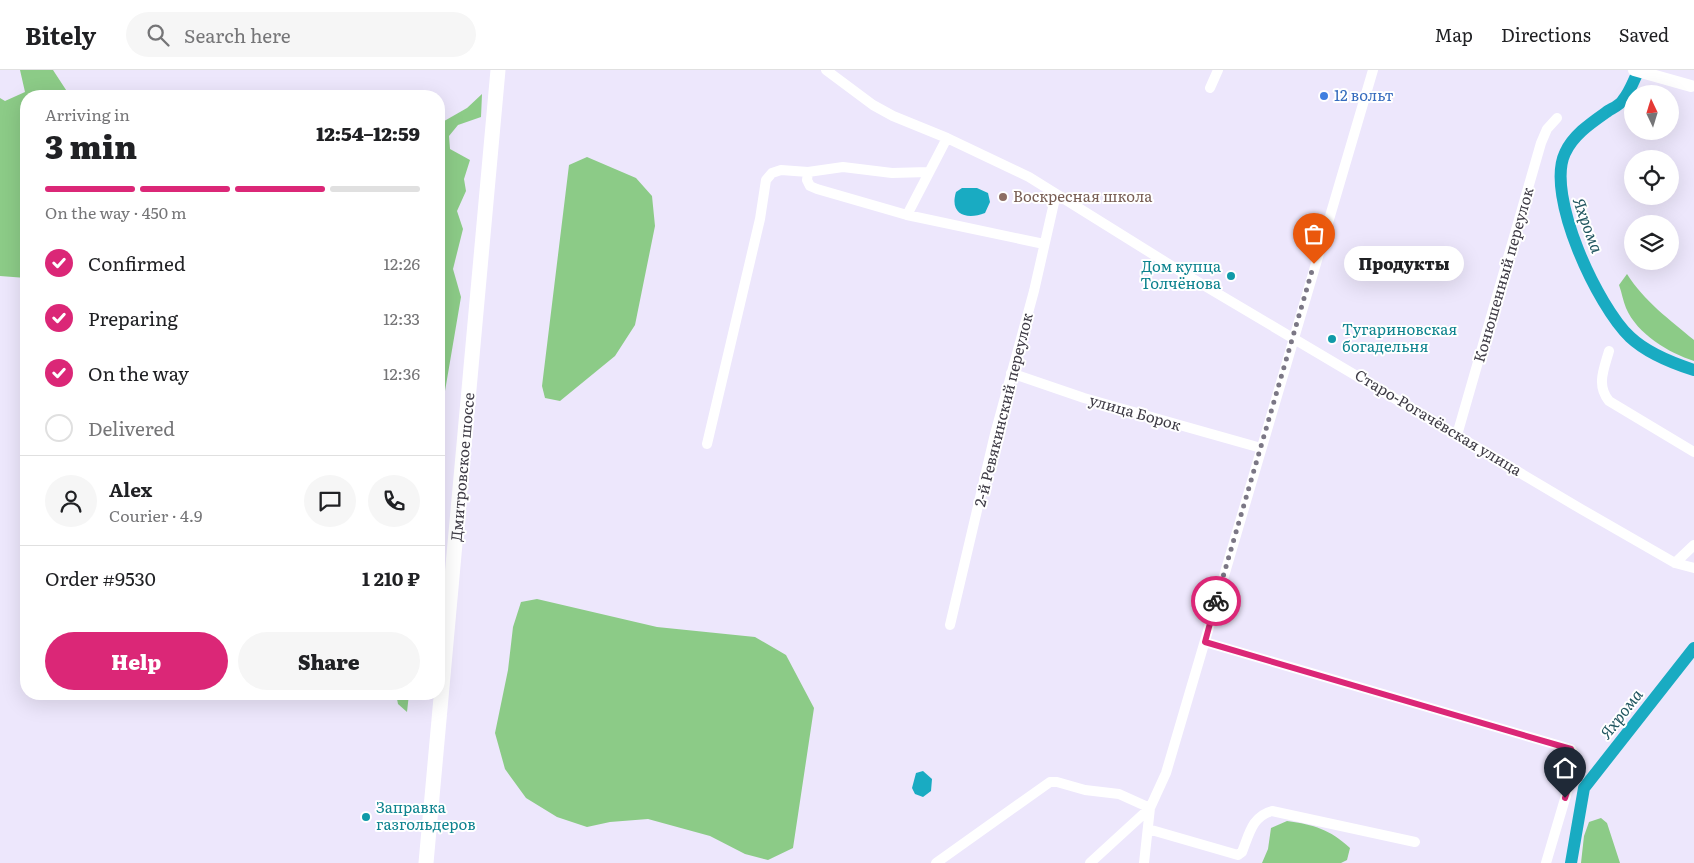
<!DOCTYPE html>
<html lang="en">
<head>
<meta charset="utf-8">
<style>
  body { margin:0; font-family:Literata,serif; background:#f6f6f6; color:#202124; height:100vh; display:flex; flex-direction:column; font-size:19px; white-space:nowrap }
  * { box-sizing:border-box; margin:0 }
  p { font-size:16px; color:#757577 }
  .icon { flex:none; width:28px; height:28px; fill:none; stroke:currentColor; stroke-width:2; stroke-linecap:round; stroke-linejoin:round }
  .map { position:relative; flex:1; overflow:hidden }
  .drawer { position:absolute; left:20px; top:20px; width:425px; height:610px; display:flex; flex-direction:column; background:#fff; border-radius:20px; box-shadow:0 5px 20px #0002 }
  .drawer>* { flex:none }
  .needle { width:32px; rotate:356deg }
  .controls { position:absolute; left:1624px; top:15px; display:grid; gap:10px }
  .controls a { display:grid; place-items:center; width:55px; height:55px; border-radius:50%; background:#fff; box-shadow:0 5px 20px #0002; font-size:25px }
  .pin { position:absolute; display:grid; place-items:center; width:42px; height:42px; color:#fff; margin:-51px -21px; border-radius:50% 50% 50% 0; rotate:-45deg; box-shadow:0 0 5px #0007 }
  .pin .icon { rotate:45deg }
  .courier { position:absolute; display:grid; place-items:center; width:50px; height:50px; margin:-25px; border:4px solid #db2777; border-radius:50%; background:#fff; color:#222; box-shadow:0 1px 6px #0007 }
  .bubble { position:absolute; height:35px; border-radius:18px; background:#fff; box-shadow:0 5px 20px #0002; font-size:16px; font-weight:800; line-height:35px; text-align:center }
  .headline em { font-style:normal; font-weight:800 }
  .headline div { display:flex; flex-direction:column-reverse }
  .headline { display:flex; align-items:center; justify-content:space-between; height:85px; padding:0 25px }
  h1 { font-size:32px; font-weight:800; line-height:38px }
  .bar { display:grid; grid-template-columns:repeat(4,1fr); gap:8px 5px; align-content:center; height:60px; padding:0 25px }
  .bar i { height:6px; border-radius:4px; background:#e0e0e0 }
  .bar .selected { background:#db2777 }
  .bar p { grid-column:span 4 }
  .line { display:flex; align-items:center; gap:12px; padding:0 25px; border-top:1px solid #e0e0e0 }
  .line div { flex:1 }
  .round { display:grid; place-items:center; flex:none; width:52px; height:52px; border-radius:26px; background:#f6f6f6 }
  ol { padding:0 25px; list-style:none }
  li { display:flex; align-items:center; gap:15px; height:55px }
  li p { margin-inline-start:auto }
  li .icon { padding:5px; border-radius:50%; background:#db2777; color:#fff; stroke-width:4 }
  li:last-child { color:#757577 }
  li i { width:28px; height:28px; border:2px solid #e0e0e0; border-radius:50% }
  .primary-button { display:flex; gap:10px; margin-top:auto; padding:10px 25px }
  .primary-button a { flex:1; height:58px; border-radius:30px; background:#db2777; color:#fff; font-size:20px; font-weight:800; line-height:58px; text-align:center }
  .primary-button a+a { background:#f6f6f6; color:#202124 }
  header { display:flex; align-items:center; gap:30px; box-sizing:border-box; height:70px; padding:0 25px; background:#fff; border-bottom:1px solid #e0e0e0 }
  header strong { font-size:24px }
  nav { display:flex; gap:28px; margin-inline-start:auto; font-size:18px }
  .search { width:350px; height:45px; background:#f6f6f6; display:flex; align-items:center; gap:12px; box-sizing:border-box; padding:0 18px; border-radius:28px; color:#757577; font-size:19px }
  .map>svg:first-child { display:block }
</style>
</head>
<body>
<header>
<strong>Bitely</strong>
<div class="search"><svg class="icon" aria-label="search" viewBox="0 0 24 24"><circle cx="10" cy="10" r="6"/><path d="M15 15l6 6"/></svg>Search here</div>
<nav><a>Map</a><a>Directions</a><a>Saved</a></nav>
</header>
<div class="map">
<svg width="1694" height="793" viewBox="0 0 1694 793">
  <rect width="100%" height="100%" fill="#ede7fc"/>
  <path fill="#8ccb87" d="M20 0H53L70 26H26V208L0 206V28L5 31 25 22Z
    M482 24 481 47 458 55 449 66 450 79 470 90 464 109 466 121 457 141 463 159 453 199 461 227 445 321 439 327V54L467 38Z
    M587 87 636 108 652 126 655 156 635 255 615 286 560 331 545 328 542 316 569 95Z
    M1627 204C1643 230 1671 251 1694 270V291C1669 283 1637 264 1626 238 1623 231 1622 223 1619 215Z
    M537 529 657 557 755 567 786 585 814 638 793 778 768 790 745 784 710 766 648 749 610 752 587 757 557 747 526 728 505 699 495 663 508 600 513 557 521 532Z
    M396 624H409L407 642 398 634Z
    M1601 748 1607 753 1620 793H1581L1584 766 1589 752Z
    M1287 751C1315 755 1329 759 1350 778L1347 790 1341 793H1262L1268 779 1271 758Z"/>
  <path fill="#19abc2" d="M962 118H977L988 123 990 132 985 143C967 150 949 145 956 122Z
    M923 701 932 709 931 721 923 727 915 724 912 718 916 703Z"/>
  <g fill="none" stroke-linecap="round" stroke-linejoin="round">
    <path stroke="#19abc2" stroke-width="12" d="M1639 0C1634 9 1630 22 1623 30 1620 35 1613 38 1608 41 1591 53 1573 65 1565 83 1545 125 1598 237 1630 267 1647 283 1672 293 1694 300
      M1571 793 1584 718 1694 578"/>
    <path stroke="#fff" stroke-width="10" d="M826 0 873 35 893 46 947 68 1029 107 1183 203 1581 439 1675 493 1694 498
      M1210 18 1218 0
      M808 102 807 110 810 116 817 119 907 145 1044 174
      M907 145 947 68
      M1609 281C1604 299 1596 315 1609 331L1694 382
      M1011 303 1084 328 1261 378
      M1457 365 1541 73 1547 59 1557 48
      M707 374 760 149 766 110 772 103 781 100 808 102 843 97 892 103 928 102
      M1675 493 1694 475
      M950 555 995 364 1034 221 1056 124
      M1205 572 1571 679 1575 686V695L1546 793
      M1148 759 1238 785 1242 782C1249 765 1252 746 1272 741L1415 772
      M936 793 1050 712H1057L1085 720 1119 724 1150 738 1090 793
      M1144 793 1150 738 1166 703 1373 0"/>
    <path stroke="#fff" stroke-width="12" d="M1634 0 1691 16"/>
    <path stroke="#fff" stroke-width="15" d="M426 793 498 0"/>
  </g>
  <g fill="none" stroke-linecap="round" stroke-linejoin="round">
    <path stroke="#7b7785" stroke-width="5" stroke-dasharray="0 9" d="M1216 531 1314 194"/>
    <path stroke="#db2777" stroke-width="6" d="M1216 531 1205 572 1571 679C1579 694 1570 712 1565 728"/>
  </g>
  <circle fill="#3f7fe0" stroke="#fff" stroke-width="2" cx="1324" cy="26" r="5"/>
  <circle fill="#8d6e63" stroke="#fff" stroke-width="2" cx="1003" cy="127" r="5"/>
  <g fill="#0f9aa8" stroke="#fff" stroke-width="2">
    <circle cx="1231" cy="206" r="5"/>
    <circle cx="1332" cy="269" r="5"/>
    <circle cx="366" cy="747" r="5"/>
  </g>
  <g text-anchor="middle" stroke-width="4" stroke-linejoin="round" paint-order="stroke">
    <g font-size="15" fill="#366cbe" stroke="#fff" text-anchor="start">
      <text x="1334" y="31">12 вольт</text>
    </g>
    <g font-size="15" fill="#785e54" stroke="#fff" text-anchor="start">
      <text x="1013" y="132">Воскресная школа</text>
    </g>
    <g font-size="15" fill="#0d838f" stroke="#fff" text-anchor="start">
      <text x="1221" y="202" text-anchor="end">Дом купца<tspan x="1221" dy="17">Толчёнова</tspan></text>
      <text x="1342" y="265">Тугариновская<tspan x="1342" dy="17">богадельня</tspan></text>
      <text x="376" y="743">Заправка<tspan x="376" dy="17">газгольдеров</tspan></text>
    </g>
    <g font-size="15" fill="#3e3b45" stroke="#fff">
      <text transform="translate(1504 205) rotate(-74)" y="5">Конюшенный переулок</text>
      <text transform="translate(1004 340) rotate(-76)" y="5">2-й Ревякинский переулок</text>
      <text transform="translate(1135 343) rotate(16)" y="5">улица Борок</text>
      <text transform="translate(1438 353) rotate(31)" y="5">Старо-Рогачёвская улица</text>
      <text transform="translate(463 397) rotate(-85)" y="5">Дмитровское шоссе</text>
    </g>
    <g font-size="16" font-style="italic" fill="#225761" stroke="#fff">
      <text transform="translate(1588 155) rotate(70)" y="6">Яхрома</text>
      <text transform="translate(1621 644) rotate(-52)" y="6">Яхрома</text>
    </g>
  </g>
</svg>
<div class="controls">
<a><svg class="needle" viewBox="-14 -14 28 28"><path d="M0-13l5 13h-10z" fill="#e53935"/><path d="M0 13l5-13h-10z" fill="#757577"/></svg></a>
<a><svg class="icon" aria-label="locate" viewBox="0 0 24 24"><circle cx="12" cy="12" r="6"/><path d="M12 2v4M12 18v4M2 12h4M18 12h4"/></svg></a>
<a><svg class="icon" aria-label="layers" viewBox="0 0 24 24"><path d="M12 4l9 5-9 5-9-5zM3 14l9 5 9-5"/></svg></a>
</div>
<div class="pin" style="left:1314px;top:194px;background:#ea580c"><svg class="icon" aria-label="bag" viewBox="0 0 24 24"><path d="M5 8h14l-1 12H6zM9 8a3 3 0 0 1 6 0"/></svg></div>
<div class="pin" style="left:1565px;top:728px;background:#1f2937"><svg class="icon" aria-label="home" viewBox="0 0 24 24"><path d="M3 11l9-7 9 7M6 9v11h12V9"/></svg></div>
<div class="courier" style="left:1216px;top:531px"><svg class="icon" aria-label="bike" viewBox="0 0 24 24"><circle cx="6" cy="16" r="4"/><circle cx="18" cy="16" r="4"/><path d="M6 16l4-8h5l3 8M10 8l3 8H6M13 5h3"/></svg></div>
<div class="bubble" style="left:1344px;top:176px;width:120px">Продукты</div>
<section class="drawer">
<div class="headline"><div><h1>3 min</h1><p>Arriving in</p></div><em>12:54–12:59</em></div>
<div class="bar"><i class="selected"></i><i class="selected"></i><i class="selected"></i><i></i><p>On the way · 450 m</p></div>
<ol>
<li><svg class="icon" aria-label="check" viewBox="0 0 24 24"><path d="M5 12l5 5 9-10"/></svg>Confirmed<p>12:26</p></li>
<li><svg class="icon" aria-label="check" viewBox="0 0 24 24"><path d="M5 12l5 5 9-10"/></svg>Preparing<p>12:33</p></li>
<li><svg class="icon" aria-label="check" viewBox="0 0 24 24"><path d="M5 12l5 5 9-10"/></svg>On the way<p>12:36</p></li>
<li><i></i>Delivered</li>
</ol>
<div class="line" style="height:90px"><a class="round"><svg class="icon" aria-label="person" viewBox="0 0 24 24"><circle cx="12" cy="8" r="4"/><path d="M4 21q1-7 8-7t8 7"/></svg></a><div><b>Alex</b><p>Courier · 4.9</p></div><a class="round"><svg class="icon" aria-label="chat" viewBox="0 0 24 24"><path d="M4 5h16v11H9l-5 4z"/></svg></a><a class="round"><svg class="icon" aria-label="phone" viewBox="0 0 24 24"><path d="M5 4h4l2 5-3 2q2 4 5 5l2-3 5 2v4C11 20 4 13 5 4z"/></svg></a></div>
<div class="line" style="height:65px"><div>Order #9530</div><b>1 210 ₽</b></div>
<div class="primary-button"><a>Help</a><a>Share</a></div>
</section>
</div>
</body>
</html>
